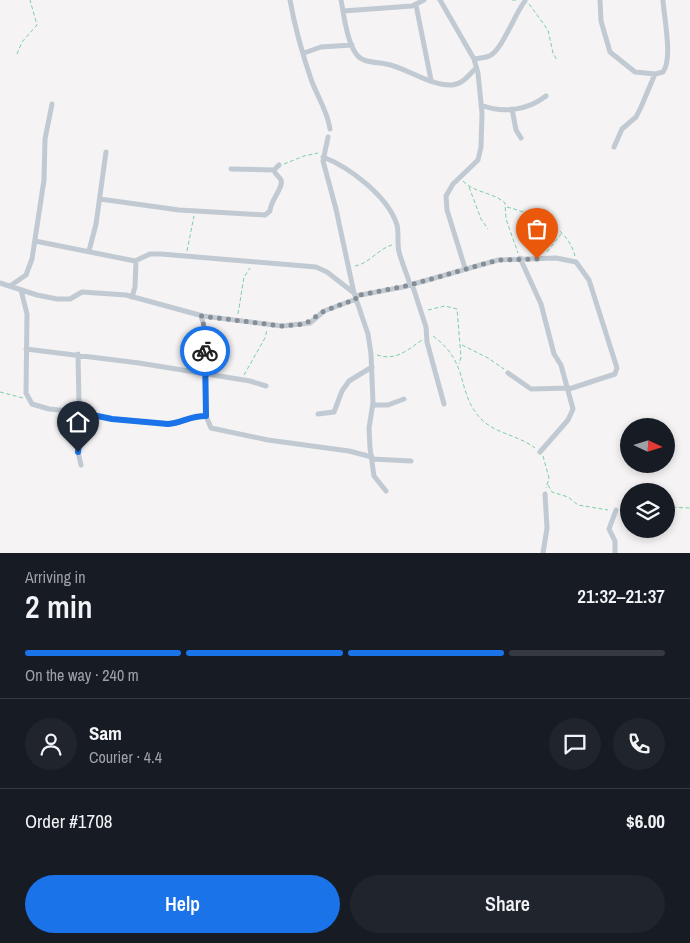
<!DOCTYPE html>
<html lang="en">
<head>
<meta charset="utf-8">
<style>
  body { margin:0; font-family:"Archivo Narrow",sans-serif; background:#20242c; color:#f1f3f6; height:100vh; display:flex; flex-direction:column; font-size:19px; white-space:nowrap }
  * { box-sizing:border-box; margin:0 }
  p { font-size:16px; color:#9ea1a6 }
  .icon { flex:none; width:28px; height:28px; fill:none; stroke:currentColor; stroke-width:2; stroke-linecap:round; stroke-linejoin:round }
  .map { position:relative; height:553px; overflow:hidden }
  .drawer { display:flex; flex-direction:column; background:#171b24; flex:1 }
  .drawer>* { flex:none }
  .needle { width:32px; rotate:94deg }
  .controls { position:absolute; left:620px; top:418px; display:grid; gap:10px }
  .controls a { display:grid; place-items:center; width:55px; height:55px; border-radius:50%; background:#171b24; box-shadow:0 2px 8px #0003; font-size:25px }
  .pin { position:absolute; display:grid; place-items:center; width:42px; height:42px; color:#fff; margin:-51px -21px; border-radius:50% 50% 50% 0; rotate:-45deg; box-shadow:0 0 5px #0007 }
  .pin .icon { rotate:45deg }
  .courier { position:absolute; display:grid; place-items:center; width:50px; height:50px; margin:-25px; border:4px solid #1a73e8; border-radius:50%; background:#fff; color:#222; box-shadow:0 1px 6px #0007 }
  .overview em { font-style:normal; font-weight:600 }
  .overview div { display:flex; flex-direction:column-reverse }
  .overview { display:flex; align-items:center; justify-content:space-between; height:85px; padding:0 25px }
  h1 { font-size:32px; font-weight:600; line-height:38px }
  .bar { display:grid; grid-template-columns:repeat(4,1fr); gap:8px 5px; align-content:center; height:60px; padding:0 25px }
  .bar i { height:6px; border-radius:4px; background:#363941 }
  .bar .on { background:#1a73e8 }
  .bar p { grid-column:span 4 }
  .line { display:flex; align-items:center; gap:12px; padding:0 25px; border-top:1px solid #363941 }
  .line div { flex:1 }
  .round { display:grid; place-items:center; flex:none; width:52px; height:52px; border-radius:26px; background:#20242c }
  .primary-button { display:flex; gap:10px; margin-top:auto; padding:10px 25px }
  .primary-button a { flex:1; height:58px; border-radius:30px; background:#1a73e8; color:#fff; font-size:20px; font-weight:600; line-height:58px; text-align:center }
  .primary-button a+a { background:#20242c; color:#f1f3f6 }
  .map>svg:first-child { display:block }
</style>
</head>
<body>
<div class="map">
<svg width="690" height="553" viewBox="0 0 690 553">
  <rect width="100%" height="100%" fill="#f5f3f3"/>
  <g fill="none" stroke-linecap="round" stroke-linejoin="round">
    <path stroke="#7ad0a6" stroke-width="1" stroke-dasharray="4 2.5" stroke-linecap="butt" d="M512 0H518
      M529 4 548 30 553 53 557 60
      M17 54 22 42 37 25 30 0
      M284 164 304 156 318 153
      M463 181C474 193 493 192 505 203L506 219 518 253
      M469 187 481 219 488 229
      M507 207C535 215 567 225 575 256
      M187 251 194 216
      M547 252 561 234
      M355 266C370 263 378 249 392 245
      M428 310 445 306 457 309 461 357 459 364
      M238 314 244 277 250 268
      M433 336C471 364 455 391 481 419 496 434 518 435 535 448
      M462 345 488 358 504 369
      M377 355C396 361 406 351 422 340
      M244 375 265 338 267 330
      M0 392 23 398
      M543 456 549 478 546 488
      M548 485 552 492 568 497 578 505 608 510
      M666 507 690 508
      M622 508 629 507"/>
    <path stroke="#c1cad2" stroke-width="5" d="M290 0C295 28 303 56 312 82 318 97 328 113 330 129
      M341 0C344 15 347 43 357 55 363 63 377 62 386 64 405 67 430 86 452 85 463 84 469 75 476 68
      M440 0 474 59 478 73 482 113 481 147 478 160 453 184 446 196 447 210 465 268
      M600 0 601 21 610 52 635 72 655 74
      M416 5 431 80
      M343 11 412 6 424 0
      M304 53 321 47 352 45
      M474 59C479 58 485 58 489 56 502 51 515 13 525 1
      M481 105C503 114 528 110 546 96
      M512 109 516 130 521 138
      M328 137 323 161 336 209 354 293 368 334 371 354 373 403 369 428 370 448 374 476 386 491
      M614 147 622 129 636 117 641 107 655 74 663 72C673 59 664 18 663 0
      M323 157C349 167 388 196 397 225 399 234 397 243 399 252 402 263 407 274 410 285
      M231 169 274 170
      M100 199 179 210 265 215 270 211C270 201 284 187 281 180 279 176 275 175 274 170L279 165
      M35 241 135 261 150 254H161L316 267 327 272 354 293
      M89 251 96 224 106 152
      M520 258 541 304 554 354 561 365 573 409 568 420 540 452
      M0 283 37 295 57 299H70L82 292 126 295 203 316 282 326 310 323 324 311 356 299
      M412 284 426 327 427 342 444 404
      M10 286 26 275 32 259 44 180 45 139 52 104
      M21 290 27 314 26 393 32 404 49 409 78 412 112 419 169 424C183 423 188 416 206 416
      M355 296 403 287 498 260 556 258 576 262 589 280 617 368 615 374 569 389
      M132 297 135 287 136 261
      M201 316 204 326 206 416 211 428 268 440 349 451 372 457
      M26 349 139 363 250 381 266 386
      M78 354 79 403 83 413 78 452 81 465
      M508 373 531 389 569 388
      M373 405H388L404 399
      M318 414 334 412 342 391 349 381 372 367
      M372 459 411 461
      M543 553 547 528 545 494
      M615 553V541L609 529 616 510"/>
  </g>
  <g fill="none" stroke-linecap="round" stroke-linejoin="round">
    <path stroke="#868d94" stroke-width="5" stroke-dasharray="0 9" d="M205 351 204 326 201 316 282 326 305 324 324 311 356 299 355 296 410 285 498 260 537 259"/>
    <path stroke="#1a73e8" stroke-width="6" d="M78 452 83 413 112 419 168 424C183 423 188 416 206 416L205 351"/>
  </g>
</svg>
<div class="controls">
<a><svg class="needle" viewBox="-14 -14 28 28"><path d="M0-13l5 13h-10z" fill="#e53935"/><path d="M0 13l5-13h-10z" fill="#9ea1a6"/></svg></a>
<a><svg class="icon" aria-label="layers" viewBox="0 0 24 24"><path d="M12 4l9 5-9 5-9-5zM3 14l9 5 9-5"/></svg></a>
</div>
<div class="pin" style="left:537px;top:259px;background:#ea580c"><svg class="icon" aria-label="bag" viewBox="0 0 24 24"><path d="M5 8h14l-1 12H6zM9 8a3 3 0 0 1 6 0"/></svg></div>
<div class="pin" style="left:78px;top:452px;background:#1f2937"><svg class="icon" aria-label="home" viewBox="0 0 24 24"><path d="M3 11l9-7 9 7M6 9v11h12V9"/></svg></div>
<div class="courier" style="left:205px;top:351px"><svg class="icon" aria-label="bike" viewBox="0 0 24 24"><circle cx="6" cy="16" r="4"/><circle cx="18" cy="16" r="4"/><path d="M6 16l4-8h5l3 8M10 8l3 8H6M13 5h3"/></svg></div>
</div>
<section class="drawer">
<div class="overview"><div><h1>2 min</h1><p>Arriving in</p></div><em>21:32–21:37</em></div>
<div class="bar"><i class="on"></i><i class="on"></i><i class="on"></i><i></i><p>On the way · 240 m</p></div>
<div class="line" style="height:90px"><a class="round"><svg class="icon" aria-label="person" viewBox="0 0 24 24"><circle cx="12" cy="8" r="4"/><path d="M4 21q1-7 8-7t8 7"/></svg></a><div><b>Sam</b><p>Courier · 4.4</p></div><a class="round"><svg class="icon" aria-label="chat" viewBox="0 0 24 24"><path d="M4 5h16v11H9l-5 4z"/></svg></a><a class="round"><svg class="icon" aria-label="phone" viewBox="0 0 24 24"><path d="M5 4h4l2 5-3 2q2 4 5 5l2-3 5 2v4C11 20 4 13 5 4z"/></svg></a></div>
<div class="line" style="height:65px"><div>Order #1708</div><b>$6.00</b></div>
<div class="primary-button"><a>Help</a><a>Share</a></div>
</section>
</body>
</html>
